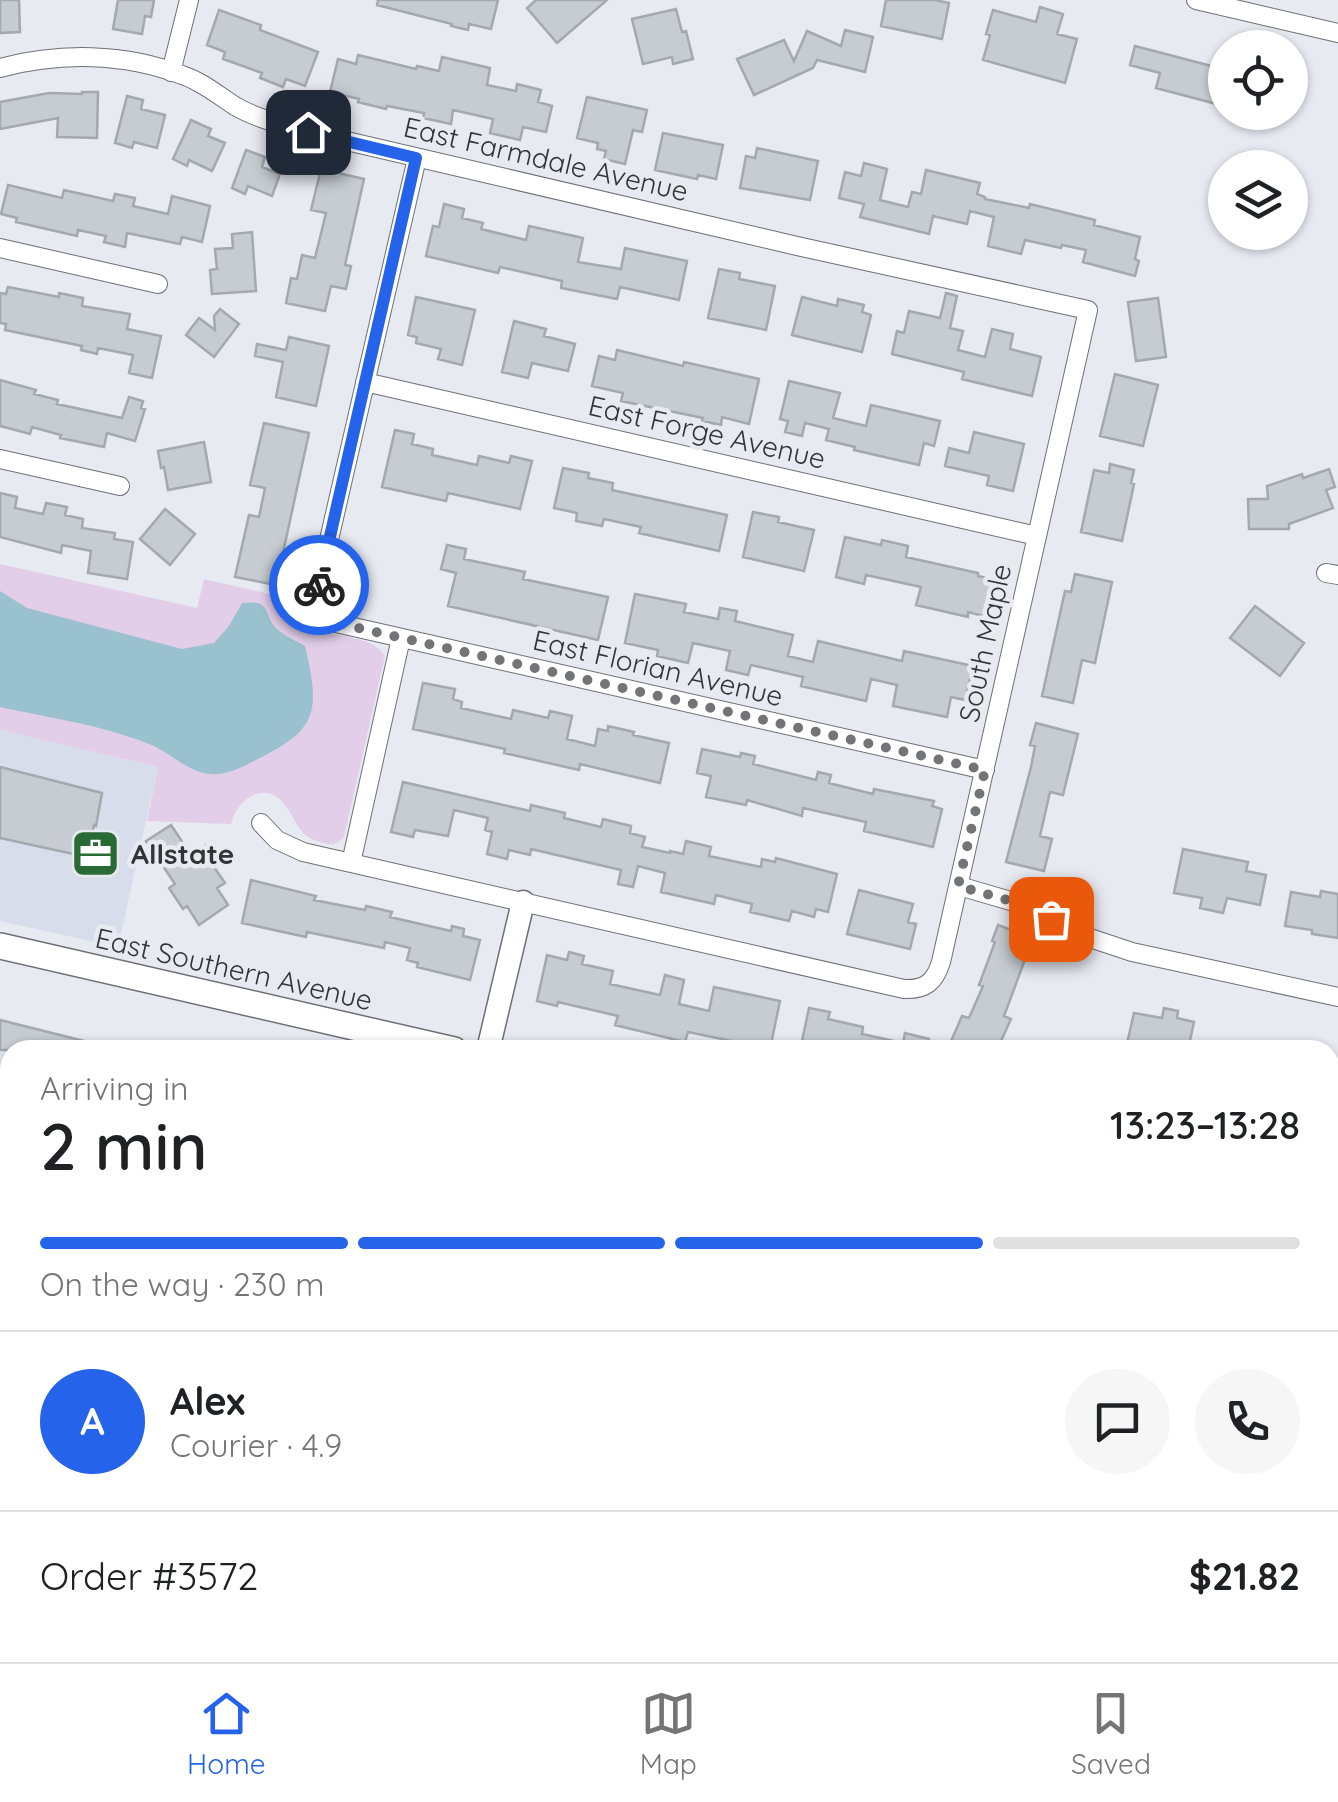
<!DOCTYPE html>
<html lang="en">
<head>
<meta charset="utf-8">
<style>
  body { margin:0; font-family:Quicksand,sans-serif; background:#f6f6f6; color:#202124; height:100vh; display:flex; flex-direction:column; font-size:38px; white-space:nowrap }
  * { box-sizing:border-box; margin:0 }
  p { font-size:32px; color:#757577 }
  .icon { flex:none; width:55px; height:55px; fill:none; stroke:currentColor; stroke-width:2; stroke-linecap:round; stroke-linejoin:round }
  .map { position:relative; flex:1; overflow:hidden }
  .side { position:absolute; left:0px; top:1040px; width:1340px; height:622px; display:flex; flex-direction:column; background:#fff; border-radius:30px 30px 0 0; box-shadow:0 2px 8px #0004 }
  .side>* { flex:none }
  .controls { position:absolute; left:1208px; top:30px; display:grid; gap:20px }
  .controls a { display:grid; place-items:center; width:100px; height:100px; border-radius:50%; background:#fff; box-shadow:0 2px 8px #0004; font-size:50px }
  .pin { position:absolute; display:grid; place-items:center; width:85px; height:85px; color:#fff; margin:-42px; border-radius:20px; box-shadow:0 5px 15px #0006 }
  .courier { position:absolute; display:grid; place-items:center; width:100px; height:100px; margin:-50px; border:8px solid #2563eb; border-radius:50%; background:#fff; color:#222; box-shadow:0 2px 12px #0007 }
  .headline em { font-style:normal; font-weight:600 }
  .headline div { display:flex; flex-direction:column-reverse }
  .headline { display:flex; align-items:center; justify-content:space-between; height:170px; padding:0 40px }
  h1 { font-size:65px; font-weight:600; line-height:75px }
  .bar { display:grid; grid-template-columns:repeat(4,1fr); gap:15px 10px; align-content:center; height:120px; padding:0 40px }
  .bar i { height:12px; border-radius:8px; background:#e0e0e0 }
  .bar .current { background:#2563eb }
  .bar p { grid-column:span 4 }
  .line { display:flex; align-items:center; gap:25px; padding:0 40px; border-top:2px solid #e0e0e0 }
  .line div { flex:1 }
  .round { display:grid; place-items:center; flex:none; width:105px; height:105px; border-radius:52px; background:#f6f6f6 }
  .tabs { display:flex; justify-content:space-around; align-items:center; height:140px; border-top:2px solid #e0e0e0; background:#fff; font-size:28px; color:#757577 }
  .tabs a { display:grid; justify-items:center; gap:5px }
  .tabs .current { color:#2563eb }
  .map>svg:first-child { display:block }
</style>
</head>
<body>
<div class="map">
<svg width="1338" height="1662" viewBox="0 0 1338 1662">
  <rect width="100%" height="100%" fill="#e7eaf1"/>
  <path fill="#d8ddeb" d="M0 730 158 767 118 947 0 921Z"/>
  <path fill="#e2cee9" d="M0 564 197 608 204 579 304 602C302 649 367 625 385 656L344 837C337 844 333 846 323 843 296 836 299 822 284 804 265 779 236 800 231 824L147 821 158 767 0 730Z"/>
  <path fill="#99c1ce" d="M0 591 27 608 182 649 214 643 229 626 242 603C273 599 262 615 277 629 284 636 296 641 305 646 321 714 317 730 254 761 237 770 222 777 203 773 184 768 167 751 149 744 102 725 50 718 0 707Z"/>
  <path fill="#c6ccd1" stroke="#a3a9ae" stroke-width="2.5" d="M0 0H19L20 32 0 33Z
    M118 0H154L151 17 145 16 142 34 113 29Z
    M378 0H498L491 29 469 24 468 30 451 26 452 24 377 5Z
    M536 0H607L557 43 527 8Z
    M886 0H935L949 3 942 39 881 26Z
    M1040 7 1063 14 1057 34 1077 39 1065 83 983 60 990 35 986 34 993 10 1036 22Z
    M676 9 682 32 686 31 693 59 673 64 672 57 643 64 632 19Z
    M219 10 261 25 260 30 318 52 305 86 286 79 283 87 260 78 262 73 223 59 225 52 207 45Z
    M845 30 873 37 865 72 817 60 813 68 754 95 737 59 784 40 794 61 807 31 841 46Z
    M1135 46 1215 67 1214 72 1225 75V86L1220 105 1156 88 1160 73 1130 65Z
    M358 55 416 69 417 66 439 71 442 57 490 68 487 85 516 91 517 84 541 90 538 102 552 106 546 132 523 127 520 140 490 133 493 119 453 110 451 124 423 118 424 113 387 106 386 109 358 102 359 99 330 92 338 59 356 64Z
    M82 92H98L97 138 57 137 58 118 0 129V102L49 93 82 94Z
    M127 96 143 100 141 109 165 115 157 148 134 142 132 148 115 143Z
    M587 97 647 110 642 132 633 130 625 164 604 159 606 151 597 149 598 143 577 138Z
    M191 120 211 129 208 136 225 143 212 171 189 160 187 166 173 159Z
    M663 133 723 145 716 179 698 175 697 179 655 170Z
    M757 148 818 161 810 200 740 188 746 156 755 158Z
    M246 150 265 157 262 167 280 174 272 196 248 186 245 194 232 188Z
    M864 163 887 169 880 200 908 207 912 192 921 194 926 170 980 183 977 194 985 197V199L1029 208 1030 204 1095 220 1094 225 1140 237 1135 259 1139 261 1135 276 1083 262 1086 250 1062 245 1061 248 1025 240 1021 254 988 246 994 217 970 211 967 224 933 216 929 234 860 217 864 204 839 198 845 172 861 176Z
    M321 169 364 179 345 265 351 266 346 289 331 286 325 311 286 303 291 278 297 279 302 255 315 258 326 213 311 210Z
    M8 185 62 198 64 190 113 201 115 194 135 198 133 206 168 214 172 196 210 206 202 242 182 237 180 244 127 233 125 247 104 242 106 236 78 230 77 236 16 222 17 218 1 214Z
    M444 204 464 209 462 218 483 223 481 229 526 240 529 226 583 238 578 262 621 269 625 248 687 261 679 300 620 287 617 299 561 288 562 281 500 267 498 273 426 256 433 226 439 227Z
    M252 232 256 291 212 294 210 270 217 269 215 249 233 248 232 234Z
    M719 269 740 273 739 279 775 286 766 330 708 318Z
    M8 287 59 297V293L83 298 82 306 130 314 127 329 161 336 152 378 129 373 133 355 98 348 97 354 81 350 82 346 5 330 6 324 0 323V293L6 294Z
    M946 293 957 296 950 328 963 331 958 350 985 357 992 329 1013 334 1010 349 1041 357 1032 396 962 379 964 372 892 354 897 331 904 333 909 311 940 318Z
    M416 297 475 310 462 365 438 359 441 349 416 343 417 337 408 335Z
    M802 297 837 306 838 299 864 305 862 312 871 315 862 352 792 335Z
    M1158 298 1166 357 1136 361 1128 302Z
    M220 309 239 324 214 357 186 335 199 318 215 330 214 316Z
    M514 321 546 329 544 336 575 344 568 371 532 363 528 378 502 372Z
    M289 337 329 346 316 406 276 397 283 362 255 356 257 344 286 350Z
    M617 350 683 366 684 362 759 379 749 424 722 417 721 425 702 421 703 418 621 401 623 393 592 386 599 356 615 360Z
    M1115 374 1158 385 1143 446 1100 436Z
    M0 380 36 390 34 394 58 400 57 404 122 418 129 397 143 401 141 408 145 409 135 441 107 433 104 447 60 438 61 435 32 427 30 434 0 426Z
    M789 381 840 393 833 418 866 426 871 405 940 421 934 446 924 443 919 465 854 450 855 447 826 440 829 429 805 423 802 436 785 432 788 421 780 419Z
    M264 423 309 433 276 585 235 577 249 515 259 517 265 488 250 485Z
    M395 430 414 434 412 444 433 449 432 455 477 465 479 456 509 463 511 456 532 461 520 509 448 493 446 501 382 487Z
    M974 432 1024 444 1013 491 987 485 989 476 945 466 949 448 969 453Z
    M204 442 211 482 168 490 164 467 161 468 158 451Z
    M1110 464 1134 470 1131 483 1134 484 1122 541 1081 532 1094 470 1109 473Z
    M563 468 589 473 588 478 613 483 612 490 727 515 719 551 639 533 641 527 604 519 602 526 576 521 577 513 554 508Z
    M1329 469 1335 487 1326 490 1333 508 1289 524V529H1249L1248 499H1268L1267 486 1302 474 1303 478Z
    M0 493 17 497 15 508 43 514 46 503 67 507 65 515 83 519 82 528 115 533 114 539 133 542 127 579 88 573 91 551 62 545 61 553 0 537Z
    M165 509 195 534 170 565 140 539Z
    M753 512 779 517 778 522 814 530 804 571 743 557Z
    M845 537 881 545 882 540 908 546 906 557 978 573V576L995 580 987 617 968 612V617L916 605 921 587 866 575 864 584 836 577Z
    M447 545 466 549 464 559 525 572 523 579 608 597 598 640 448 606 456 573 441 569Z
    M1075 574 1112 582 1095 663 1082 660 1073 703 1042 696 1065 591 1071 592Z
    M635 594 686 604 684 612 718 619 720 608 737 611 735 621 793 635 788 656 813 662 818 641 902 661 904 651 973 666 965 700 951 697 947 717 893 706 897 685 871 679 866 701 801 686 803 677 751 665 748 675 726 670 730 651 693 643 688 663 657 656 658 650 625 643Z
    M1255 606 1304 643 1280 676 1230 638Z
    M423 683 455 689 453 699 462 702 461 708 511 719 513 710 548 718 550 711 572 716 567 739 595 746 598 729 608 731V726L634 732 633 735 669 743 660 783 580 764 579 770 504 753 505 749 413 729Z
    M1036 723 1078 734 1063 795 1050 792 1040 836 1052 839 1044 871 1006 862 1031 767 1035 746 1030 745Z
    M702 749 740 757 741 753 755 756 753 764 816 780 818 772 831 775 829 783 873 794 874 789 934 801 932 806 942 809 933 847 864 831 866 822 803 808 802 816 747 800 746 805 706 797 711 776 697 773Z
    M0 767 102 793 96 826 94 825 87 857 0 838Z
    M403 782 530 811 531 805 565 813 564 818 601 827 603 819 631 826 630 833 645 837 642 847 670 853V851L683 854 686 841 711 847 709 856 761 867 762 859 775 862 776 858 837 874 828 912 816 909 814 917 792 911 789 921 750 912 752 904 716 895 714 904 661 892 665 873 638 866 633 887 618 884 621 870 531 849 530 855 509 850 507 859 487 854 492 832 485 830 488 818 454 810 448 836 415 830 413 837 391 832Z
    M171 825 191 855 205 846 218 865 214 867 225 883 217 888 228 905 199 925 187 906 183 909 169 888 175 884 146 841Z
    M1183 849 1248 862 1246 871 1266 875 1260 905 1227 898 1223 913 1200 908 1202 898 1174 893Z
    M251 880 316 896 314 900 365 910 366 906 392 912 390 917 451 931 452 926 464 929 463 936 480 940 470 980 417 967 418 963 407 960 410 948 385 942 384 948 307 932 306 937 242 923Z
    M859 890 913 904 908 922 916 924 910 949 847 934Z
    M1321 891 1338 894V938L1312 934V930L1285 926 1291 892 1320 897Z
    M998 925 1033 938 1004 1016 1011 1019 997 1050H957L949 1046 962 1016 969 1018 983 986 979 985 995 942 992 941Z
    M569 952 584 956 582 964 613 971 610 984 660 995 665 975 684 980 679 1004 709 1011 714 987 780 1001 770 1049 688 1032 685 1042 615 1025 618 1016 558 1002 557 1006 537 1001 547 955 567 960Z
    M809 1008 830 1012 828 1019 863 1027 862 1034 903 1043 905 1033 929 1039 926 1050H800Z
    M1164 1008 1178 1011 1177 1018 1194 1022 1188 1050 1126 1048 1134 1013 1162 1018Z
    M0 1020 100 1045V1050H0Z"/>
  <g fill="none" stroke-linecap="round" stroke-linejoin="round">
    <defs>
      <path id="minor" d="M1196 0 1338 33
        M0 68C60 52 124 53 182 75 201 81 218 95 235 106 257 119 284 125 308 132L797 246 1088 310 941 962C935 982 925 990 904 989L303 852 277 840 261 823
        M171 72 189 0
        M417 158 316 596 320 615 336 623 985 770
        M0 248 158 284
        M365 382 1037 536
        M0 459 120 486
        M1326 573 1338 575
        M351 863 401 638
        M959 886 1021 904 1081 935 1132 952 1338 997
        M0 1090 10 1093
        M0 1298 10 1300
        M1330 1408 1338 1410
        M0 1574 10 1577
        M1330 1640 1338 1642
        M594 1652 635 1662
        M772 1662 774 1652
        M1073 1662 1075 1652"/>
      <path id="tertiary" d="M488 1050 523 902
        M384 1662 385 1652"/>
      <path id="secondary" d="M0 946 454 1050
        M1330 1248 1338 1249"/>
    </defs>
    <use href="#minor" stroke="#6e7076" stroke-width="20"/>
    <use href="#tertiary" stroke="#6e7076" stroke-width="25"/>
    <use href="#secondary" stroke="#6e7076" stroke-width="28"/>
    <use href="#minor" stroke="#fff" stroke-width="18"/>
    <use href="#tertiary" stroke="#fff" stroke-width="22"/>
    <use href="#secondary" stroke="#fff" stroke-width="25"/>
  </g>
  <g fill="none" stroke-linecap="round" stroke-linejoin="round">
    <path stroke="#727477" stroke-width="10" stroke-dasharray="0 18" d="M319 585 316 596 320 614 336 623 985 770 958 886 1021 904 1051 919"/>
    <path stroke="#2563eb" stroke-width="12" d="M308 132 416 158 319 585"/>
  </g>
  <defs>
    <symbol id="office-square" viewBox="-11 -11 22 22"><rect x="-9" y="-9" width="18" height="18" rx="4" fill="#296b34" stroke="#e7eaf1"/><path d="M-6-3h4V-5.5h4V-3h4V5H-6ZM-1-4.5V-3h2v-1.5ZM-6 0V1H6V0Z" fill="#fff"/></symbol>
  </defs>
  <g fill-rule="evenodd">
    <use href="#office-square" x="68" y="826" width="55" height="55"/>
  </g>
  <g text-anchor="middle" stroke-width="9" stroke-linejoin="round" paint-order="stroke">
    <g font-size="28" fill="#333436" stroke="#e7eaf1">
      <text transform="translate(546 159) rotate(13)" y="10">East Farmdale Avenue</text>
      <text transform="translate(707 432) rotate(13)" y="10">East Forge Avenue</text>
      <text transform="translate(985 643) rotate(-78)" y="10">South Maple</text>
      <text transform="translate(658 668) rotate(13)" y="10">East Florian Avenue</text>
      <text transform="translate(234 969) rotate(13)" y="10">East Southern Avenue</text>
    </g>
    <g font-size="28" font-weight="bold" fill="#333436" stroke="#e7eaf1" text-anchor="start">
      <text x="131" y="864">Allstate</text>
    </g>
  </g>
</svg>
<div class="controls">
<a><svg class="icon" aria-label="locate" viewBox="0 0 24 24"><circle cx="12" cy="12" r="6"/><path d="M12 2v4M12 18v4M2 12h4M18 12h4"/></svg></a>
<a><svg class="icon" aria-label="layers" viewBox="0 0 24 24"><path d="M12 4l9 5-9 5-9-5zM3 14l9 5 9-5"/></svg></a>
</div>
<div class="pin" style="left:1051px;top:919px;background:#ea580c"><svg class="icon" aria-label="bag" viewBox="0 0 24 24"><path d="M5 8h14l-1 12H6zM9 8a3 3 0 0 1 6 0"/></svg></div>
<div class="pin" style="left:308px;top:132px;background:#1f2937"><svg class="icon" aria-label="home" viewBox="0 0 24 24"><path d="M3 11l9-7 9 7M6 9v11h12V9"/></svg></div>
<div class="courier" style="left:319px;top:585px"><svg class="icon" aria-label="bike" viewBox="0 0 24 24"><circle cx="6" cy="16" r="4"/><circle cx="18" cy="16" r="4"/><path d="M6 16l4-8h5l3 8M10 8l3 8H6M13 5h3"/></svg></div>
<section class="side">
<div class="headline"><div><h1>2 min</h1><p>Arriving in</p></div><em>13:23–13:28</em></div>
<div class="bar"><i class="current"></i><i class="current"></i><i class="current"></i><i></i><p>On the way · 230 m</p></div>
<div class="line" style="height:180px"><b class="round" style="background:#2563eb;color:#fff">A</b><div><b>Alex</b><p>Courier · 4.9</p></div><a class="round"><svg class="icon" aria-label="chat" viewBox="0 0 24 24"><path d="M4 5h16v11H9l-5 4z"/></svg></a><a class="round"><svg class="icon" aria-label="phone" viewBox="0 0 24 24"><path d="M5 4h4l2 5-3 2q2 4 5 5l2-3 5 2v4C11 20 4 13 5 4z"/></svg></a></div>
<div class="line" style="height:130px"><div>Order #3572</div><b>$21.82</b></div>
</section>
</div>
<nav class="tabs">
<a class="current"><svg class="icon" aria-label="home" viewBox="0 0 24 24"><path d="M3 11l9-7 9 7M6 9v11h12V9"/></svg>Home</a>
<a><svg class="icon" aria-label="map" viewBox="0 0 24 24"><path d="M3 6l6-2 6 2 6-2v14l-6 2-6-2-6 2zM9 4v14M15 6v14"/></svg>Map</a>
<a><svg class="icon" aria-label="saved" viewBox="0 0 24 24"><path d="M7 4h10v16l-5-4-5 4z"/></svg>Saved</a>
</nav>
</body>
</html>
